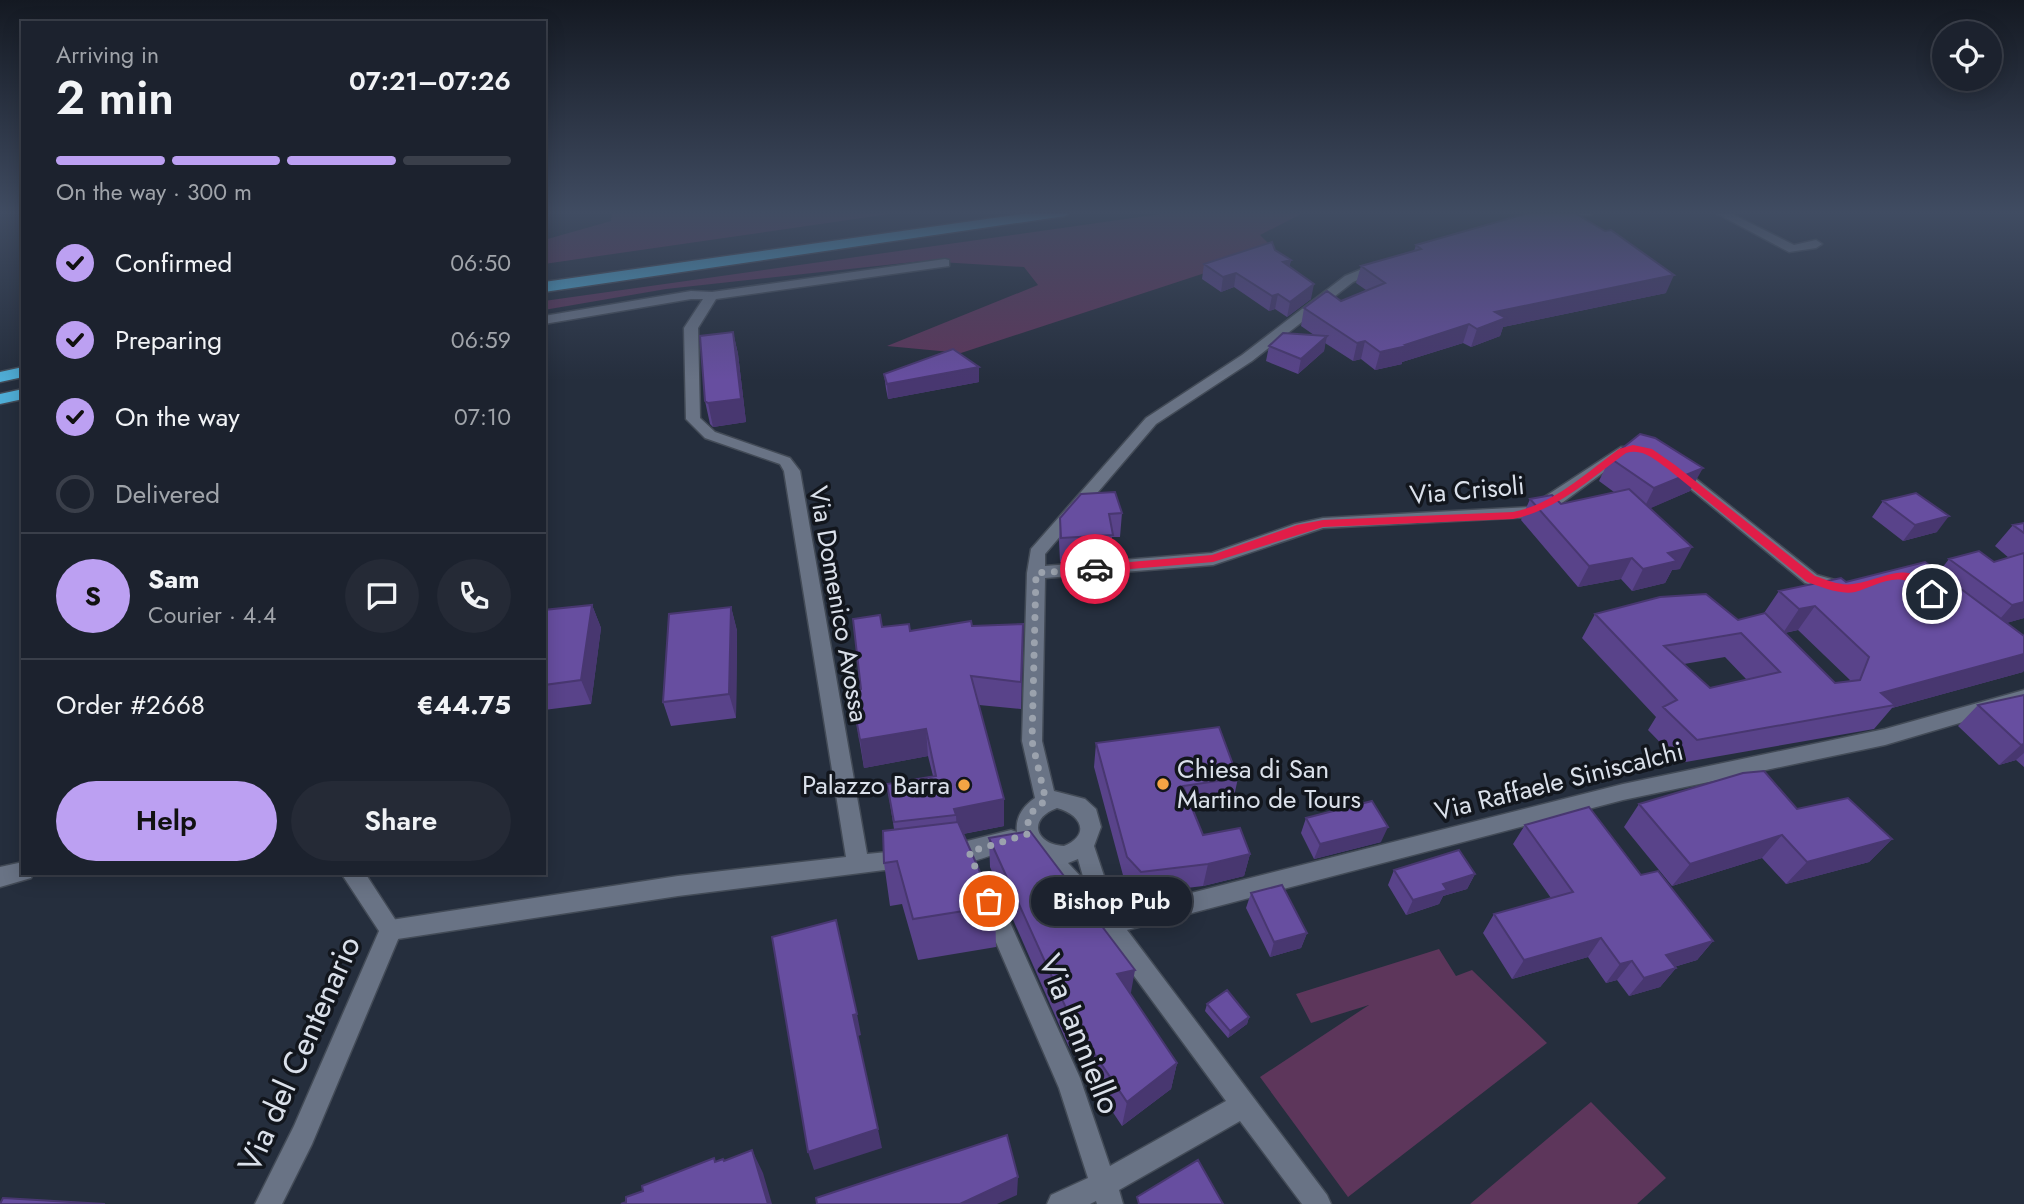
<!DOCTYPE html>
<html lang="en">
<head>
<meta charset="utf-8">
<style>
  body { margin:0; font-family:Jost,sans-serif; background:#252a36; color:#f1f3f6; height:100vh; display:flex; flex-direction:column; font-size:26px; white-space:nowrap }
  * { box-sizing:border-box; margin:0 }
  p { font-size:23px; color:#a0a4aa }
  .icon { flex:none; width:38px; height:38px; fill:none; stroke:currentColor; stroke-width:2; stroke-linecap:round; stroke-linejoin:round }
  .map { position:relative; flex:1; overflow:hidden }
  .details { position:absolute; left:21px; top:21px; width:525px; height:854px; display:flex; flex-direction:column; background:#1c222e; border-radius:0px; box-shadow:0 4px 18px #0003,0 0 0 2px #3a3f4a }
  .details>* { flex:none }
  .tools { position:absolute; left:1932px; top:21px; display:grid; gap:14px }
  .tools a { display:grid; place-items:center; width:70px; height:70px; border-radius:50%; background:#1c222e; box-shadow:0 4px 18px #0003,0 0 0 2px #3a3f4a; font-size:35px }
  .pin { position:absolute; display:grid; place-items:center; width:60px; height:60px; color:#fff; margin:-30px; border:4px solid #fff; border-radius:50%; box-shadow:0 2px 7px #0007 }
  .courier { position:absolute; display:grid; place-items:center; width:70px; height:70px; margin:-35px; border:5px solid #e11d48; border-radius:50%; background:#fff; color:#222; box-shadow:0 2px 9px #0007 }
  .bubble { position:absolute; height:49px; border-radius:24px; background:#1c222e; box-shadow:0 4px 18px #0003,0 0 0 2px #3a3f4a; font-size:23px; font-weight:600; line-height:49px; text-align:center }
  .head em { font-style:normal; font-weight:600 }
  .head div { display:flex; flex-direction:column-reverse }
  .head { display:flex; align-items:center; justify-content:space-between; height:119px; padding:0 35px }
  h1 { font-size:46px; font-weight:600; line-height:52px }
  .bar { display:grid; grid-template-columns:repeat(4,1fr); gap:10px 7px; align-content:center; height:84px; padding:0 35px }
  .bar i { height:9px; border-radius:5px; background:#3a3f4a }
  .bar .on { background:#bca0f2 }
  .bar p { grid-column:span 4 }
  .line { display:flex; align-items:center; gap:18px; padding:0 35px; border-top:2px solid #3a3f4a }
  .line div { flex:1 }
  .round { display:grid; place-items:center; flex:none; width:74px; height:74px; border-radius:37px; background:#252a36 }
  ol { padding:0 35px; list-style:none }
  li { display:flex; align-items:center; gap:21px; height:77px }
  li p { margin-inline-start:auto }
  li .icon { padding:7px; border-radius:50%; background:#bca0f2; color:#111; stroke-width:4 }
  li:last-child { color:#a0a4aa }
  li i { width:38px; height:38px; border:4px solid #3a3f4a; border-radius:50% }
  .button { display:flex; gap:14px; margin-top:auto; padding:14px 35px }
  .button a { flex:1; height:80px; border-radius:42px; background:#bca0f2; color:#111; font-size:28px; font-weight:600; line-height:80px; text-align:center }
  .button a+a { background:#252a36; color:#f1f3f6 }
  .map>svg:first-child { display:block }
</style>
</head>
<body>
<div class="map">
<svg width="2024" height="1204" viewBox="0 0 2024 1204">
  <rect width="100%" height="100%" fill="#252e3d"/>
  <path fill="#5d365b" d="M612 212H903L544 264V240L611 221Z
    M1175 212H1305L1260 235 1275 250 961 353 887 346 1038 285 1024 267 923 261 666 289 544 310V301Z
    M1439 949 1456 976 1472 970 1547 1043 1348 1197 1260 1077 1369 1005 1311 1023 1296 994Z
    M1591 1102 1666 1178 1637 1204H1470Z"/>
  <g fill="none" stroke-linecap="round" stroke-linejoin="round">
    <defs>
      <path id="street" d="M1554 212H1595L1589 215 1559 216Z
        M1714 212H1728L1794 245 1816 240 1822 244 1816 248 1789 252Z
        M945 259 949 260V266L716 299 698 328 700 418 715 432 790 458 800 471 867 854 908 850 916 852 919 859 916 866 678 896 391 940 383 937 380 930 383 923 391 920 678 876 846 857 784 471 780 464 705 438 686 419 684 328 703 299H691L544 324V316L691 291 712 292Z
        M1379 262 1385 266 1383 269 1353 282 1252 361 1156 424 1045 554V566L1212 553 1295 524 1323 518 1529 507 1621 447H1631L1634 450 1555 508 1533 517 1323 528 1213 565 1045 578 1042 741 1054 791 1085 799 1096 809 1101 827 1094 846 1116 912 1623 784 1885 729 2024 690V704L1885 745 1623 800 1127 930 1327 1195 1331 1204H1302L1240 1121 1119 1190 1123 1204H1097L1096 1201 1090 1204H1047L1051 1195 1088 1178 1059 1088 976 896 979 889 987 886 995 889 1080 1078 1110 1166 1226 1101 1101 931 1021 841 1018 845C996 853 962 870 939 862L936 855 939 848 1011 830 1017 832C1015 818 1023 806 1035 798L1022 741 1027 573 1031 549 1146 418 1242 355 1345 276ZM1057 808C1080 814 1092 834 1064 846 1035 844 1027 819 1057 808ZM1078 859 1084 880 1068 863Z
        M1676 465 1681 467 1817 575 1849 584 1852 588 1849 592 1843 594 1805 583 1671 473 1668 470Z
        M23 862V873H33L31 878 0 887V867Z"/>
      <path id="secondary" d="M341 873H365L402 930 312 1144 282 1204H255L294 1126 379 931Z"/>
      <path id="highway" d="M1036 212H1072L1065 216 544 292V282Z
        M23 367V377L0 382V372Z
        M23 389V399L0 404V394Z"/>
    </defs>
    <use href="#street" stroke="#434b57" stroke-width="3"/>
    <use href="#secondary" stroke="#434b57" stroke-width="3"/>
    <use href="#highway" stroke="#434b57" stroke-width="3"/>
    <use href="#street" fill="#697385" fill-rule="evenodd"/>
    <use href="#secondary" fill="#697385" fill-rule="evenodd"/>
    <use href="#highway" fill="#4faed7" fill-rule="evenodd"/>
  </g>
  <path fill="#59438a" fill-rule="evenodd" d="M1416 245 1666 293 1503 327 1500 336 1471 347 1463 343 1402 362V364L1375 370 1361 359 1353 361 1325 343 1324 351 1298 374 1266 361 1269 346 1314 335 1301 326 1304 308 1341 301 1366 290 1356 283 1361 266 1414 251Z
    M1275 250 1291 260 1289 267 1311 299 1287 317 1275 309 1269 311 1234 287 1221 292 1202 279 1204 264Z
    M733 332 738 354 746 422 713 427 710 424 705 401Z
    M979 367V382L888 399 886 389 884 374Z
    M1610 458 1690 491 1650 508 1680 569 1672 570 1665 583 1632 591 1621 579 1578 587 1521 520 1530 499 1561 504 1614 492 1599 481Z
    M1883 501 1937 532 1903 541 1872 517Z
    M1122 513 1120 537H1112L1111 558 1060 562 1059 541 1060 518Z
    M2024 523V618L2006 623 2023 672 1892 708 1874 729 1680 763 1648 730 1656 717 1582 638 1595 614 1738 620 1764 613 1779 591 1846 582 1939 572 1949 559 1994 562 2009 558 1995 546 2013 525ZM1798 630 1850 680 1849 682 1835 683 1785 633ZM1725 657 1747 680 1710 688 1684 664Z
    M592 605 601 628 591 704 544 710V610Z
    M731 607 737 631 736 718 671 726 663 702Z
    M1023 624 1021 709 979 705 1004 799V826L963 834 995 906 996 947 918 960 902 904 890 906 884 863 894 829 887 784 933 776 928 756 864 768 851 691 861 689 910 631 972 626Z
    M2024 695V767L2016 760 1999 765 1958 726 1978 705Z
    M1096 743 1238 778 1233 801 1192 807 1203 835 1250 854 1244 876 1203 886 1138 894 1124 879 1094 767Z
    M1639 804 1797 809 1892 839 1869 862 1786 884 1762 858 1672 886 1624 827Z
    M1306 818 1381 842 1314 859 1301 833Z
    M1525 825 1641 875 1713 941 1697 960 1674 967 1676 968 1660 987 1629 996 1617 980 1606 983 1588 957 1512 979 1483 933 1494 914 1551 898 1513 844Z
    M989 838 1131 994 1177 1063 1171 1089 1122 1126 1068 1045 990 867Z
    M1394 870 1475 874 1467 889 1443 896 1439 904 1406 915 1388 885Z
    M1251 893 1307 933 1301 948 1270 957 1246 908Z
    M1207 1004 1249 1017 1247 1024 1228 1038 1205 1011Z"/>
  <path fill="#483770" d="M1291 260 1288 274 1283 262Z
    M1236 273 1234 287 1221 292 1223 277Z
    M1674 275 1666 293 1503 327 1500 336 1471 347 1477 329 1495 312Z
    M1314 284 1311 299 1287 317 1290 302Z
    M1278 294 1275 309 1269 311 1272 296Z
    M1469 324 1463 343 1402 362V364L1375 370 1380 352Z
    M733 332 738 354 746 422 713 427 708 403Z
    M1327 336 1324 351 1298 374 1301 359Z
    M1365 341 1361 359 1353 361 1357 343Z
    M979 367V382L888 399 887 384Z
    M1703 468 1690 491 1642 512 1654 488Z
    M1949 516 1937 532 1903 541 1915 525Z
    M1692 547 1680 569 1672 570 1665 583 1632 591 1643 569 1668 553Z
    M1632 558 1621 579 1578 587 1589 566Z
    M2024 602V618L1993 627 2012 605Z
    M592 605 601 628 591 704 581 680Z
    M1815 606 1798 630 1783 633 1799 609Z
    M731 607 737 631 736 718 729 694Z
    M1023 624V652L1021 709V682Z
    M2024 654V671L2023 672 1892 708 1895 705 1881 693Z
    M926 729 928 756 864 768 860 740Z
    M2024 744V753L2016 760 1999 765 2021 745Z
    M1004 799V826L957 835 956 815 954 809Z
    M1388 827 1381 842 1314 859 1320 844Z
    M1782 835 1762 858 1672 886 1690 864Z
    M1892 839 1869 862 1786 884 1807 862Z
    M1250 854 1244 876 1203 886 1208 864Z
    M1475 874 1467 889 1443 896 1439 904 1406 915 1413 900 1443 884Z
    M1307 933 1301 948 1270 957 1274 942Z
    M1601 938 1588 957 1512 979 1524 960Z
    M1713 941 1697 960 1650 974 1666 955Z
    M1632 961 1617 980 1606 983 1620 964Z
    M1676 968 1660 987 1629 996 1644 978Z
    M1135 970 1130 998 1117 974Z
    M857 1014 861 1035 858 1036 882 1148 814 1170 808 1152 853 1015Z
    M1249 1017 1247 1024 1228 1038 1230 1031Z
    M1177 1063 1171 1089 1122 1126 1127 1102Z
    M752 1150 763 1173 772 1204H768Z
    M1018 1177 1017 1195 997 1204H960Z"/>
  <path fill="#674ea0" stroke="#483770" stroke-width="2" fill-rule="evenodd" d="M1532 212H1573L1605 231 1611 230 1674 275 1495 312 1506 318 1477 329 1469 324 1405 345 1407 346 1380 352 1365 341 1357 343 1304 308 1327 291 1341 301 1385 283 1361 266 1421 249 1416 245Z
    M1272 242 1275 250 1291 260 1283 262 1314 284 1290 302 1278 294 1272 296 1236 273 1223 277 1204 264Z
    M733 332 741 399 708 403 705 401 700 336Z
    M1283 333 1327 336 1301 359 1269 346Z
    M953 349 979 367 887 384 884 374Z
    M1640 434 1655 438 1703 468 1654 488 1610 458Z
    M1629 489 1692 547 1668 553 1677 561 1643 569 1632 558 1589 566 1530 499 1552 495 1561 504Z
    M1115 492 1122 513 1109 514 1113 535 1061 538 1060 518 1081 494Z
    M1916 493 1949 516 1915 525 1883 501Z
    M2024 523V533L2013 525Z
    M1979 551 1994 562 2024 553V602L2012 605 1949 559Z
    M1925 562 2024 636V654L1881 693 1895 705 1697 740 1663 707 1677 700 1595 614 1660 597 1706 594 1738 620 1765 613 1835 683 1860 680 1869 657 1815 606 1799 609 1779 591 1841 578 1846 582ZM1741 633 1780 672 1710 688 1664 646Z
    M592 605 581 680 544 685V610Z
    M731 607 729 694 663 702 669 614Z
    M880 615 882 627 909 624 910 631 971 621 972 626 1023 624 1021 682 971 676 1004 799 954 809 956 815 894 822 887 784 936 776 926 729 860 740 851 691 861 689 853 619Z
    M2024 695V744L2021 745 1978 705Z
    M1219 727 1238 778 1183 786 1203 835 1240 828 1250 854 1208 864 1141 872 1127 857 1096 743Z
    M1764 771 1797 809 1848 798 1892 839 1807 862 1782 835 1690 864 1639 804 1743 773Z
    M1372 801 1388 827 1320 844 1306 818Z
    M1589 807 1641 875 1658 871 1713 941 1666 955 1676 968 1644 978 1632 961 1620 964 1601 938 1524 960 1494 914 1573 892 1525 825Z
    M958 822 995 906 913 919 897 861 884 863 883 831Z
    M1030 831 1135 970 1117 974 1177 1063 1127 1102 1071 1019 989 838Z
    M1459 850 1475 874 1443 884 1447 890 1413 900 1394 870Z
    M1282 885 1307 933 1274 942 1251 893Z
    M836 920 857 1014 853 1015 878 1129 808 1152 772 937Z
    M1227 990 1249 1017 1230 1031 1207 1004Z
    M1007 1135 1018 1177 960 1204H817L816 1198Z
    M752 1150 768 1204H621L626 1202V1197L643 1191 642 1186 714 1158 715 1162 723 1159 724 1161Z
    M1198 1160 1223 1204H1139L1137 1197Z
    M3 1198 105 1204H0Z"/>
  <linearGradient id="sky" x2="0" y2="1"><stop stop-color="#141922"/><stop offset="0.56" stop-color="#404c62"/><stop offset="1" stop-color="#404c62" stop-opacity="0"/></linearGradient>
  <rect width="2024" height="380" fill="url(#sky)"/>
  <path fill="#e11d48" d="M1633 445 1652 449 1675 465 1815 576C1827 580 1840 586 1853 584 1889 579 1906 556 1938 594L1936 597C1922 599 1916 582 1903 580 1887 577 1870 588 1855 592 1840 595 1822 587 1807 582L1668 469C1655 460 1643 448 1626 453 1590 479 1557 510 1513 519L1323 527 1213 562 1095 572 1090 569 1095 565 1212 555 1297 525 1323 520 1513 512C1554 504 1586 473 1619 449Z"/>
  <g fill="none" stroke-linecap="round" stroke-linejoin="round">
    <path stroke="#9ba2ad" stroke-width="7" stroke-dasharray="0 12.6" d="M989 901 969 852 1028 834C1026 818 1032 808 1046 801L1032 741 1036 573 1095 569"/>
  </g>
  <g fill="#f4a444" stroke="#12161d" stroke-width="2.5">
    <circle cx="1163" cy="784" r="7"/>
    <circle cx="964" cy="785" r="7"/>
  </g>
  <g text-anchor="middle" stroke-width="7" stroke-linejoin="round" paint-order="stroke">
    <g font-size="26" fill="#dae0ea" stroke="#12161d">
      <text transform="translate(1467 490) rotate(-5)" y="9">Via Crisoli</text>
      <text transform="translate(839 604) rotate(80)" y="9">Via Domenico Avossa</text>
      <text transform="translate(1559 781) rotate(-14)" y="9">Via Raffaele Siniscalchi</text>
    </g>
    <g font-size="26" fill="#dae0ea" stroke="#12161d" text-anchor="start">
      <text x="1177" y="778">Chiesa di San<tspan x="1177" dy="30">Martino de Tours</tspan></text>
      <text x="950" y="794" text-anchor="end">Palazzo Barra</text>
    </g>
    <g font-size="32" fill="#dae0ea" stroke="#12161d">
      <text transform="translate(1080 1034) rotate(68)" y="11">Via Ianniello</text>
      <text transform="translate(299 1054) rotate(-66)" y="11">Via del Centenario</text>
    </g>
  </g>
</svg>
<div class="tools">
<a><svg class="icon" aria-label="locate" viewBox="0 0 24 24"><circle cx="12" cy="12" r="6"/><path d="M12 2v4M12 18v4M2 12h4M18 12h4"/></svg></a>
</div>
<div class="pin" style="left:989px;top:901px;background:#ea580c"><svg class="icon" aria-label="bag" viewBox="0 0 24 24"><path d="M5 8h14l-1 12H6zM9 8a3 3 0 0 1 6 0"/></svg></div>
<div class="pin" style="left:1932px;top:594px;background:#1f2937"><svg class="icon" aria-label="home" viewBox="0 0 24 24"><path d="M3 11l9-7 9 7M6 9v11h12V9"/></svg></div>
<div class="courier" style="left:1095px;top:569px"><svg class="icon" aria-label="car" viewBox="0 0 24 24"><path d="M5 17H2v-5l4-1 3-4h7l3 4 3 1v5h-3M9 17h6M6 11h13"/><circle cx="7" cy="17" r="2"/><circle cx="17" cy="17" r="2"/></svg></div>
<div class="bubble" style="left:1031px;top:877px;width:161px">Bishop Pub</div>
<section class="details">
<div class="head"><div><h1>2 min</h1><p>Arriving in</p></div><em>07:21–07:26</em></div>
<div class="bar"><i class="on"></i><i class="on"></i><i class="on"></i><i></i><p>On the way · 300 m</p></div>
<ol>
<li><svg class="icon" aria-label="check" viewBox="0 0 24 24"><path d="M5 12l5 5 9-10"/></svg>Confirmed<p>06:50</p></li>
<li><svg class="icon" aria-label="check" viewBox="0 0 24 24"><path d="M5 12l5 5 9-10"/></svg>Preparing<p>06:59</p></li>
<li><svg class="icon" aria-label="check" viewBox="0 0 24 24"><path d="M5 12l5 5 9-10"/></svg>On the way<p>07:10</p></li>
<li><i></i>Delivered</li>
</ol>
<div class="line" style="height:126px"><b class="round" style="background:#bca0f2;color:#111">S</b><div><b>Sam</b><p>Courier · 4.4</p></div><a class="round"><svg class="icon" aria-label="chat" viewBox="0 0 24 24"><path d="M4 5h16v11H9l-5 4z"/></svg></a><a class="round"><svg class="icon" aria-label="phone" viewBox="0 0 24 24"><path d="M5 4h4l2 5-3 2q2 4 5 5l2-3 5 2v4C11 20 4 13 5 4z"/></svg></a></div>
<div class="line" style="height:91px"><div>Order #2668</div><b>€44.75</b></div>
<div class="button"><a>Help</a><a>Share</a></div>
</section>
</div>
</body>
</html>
